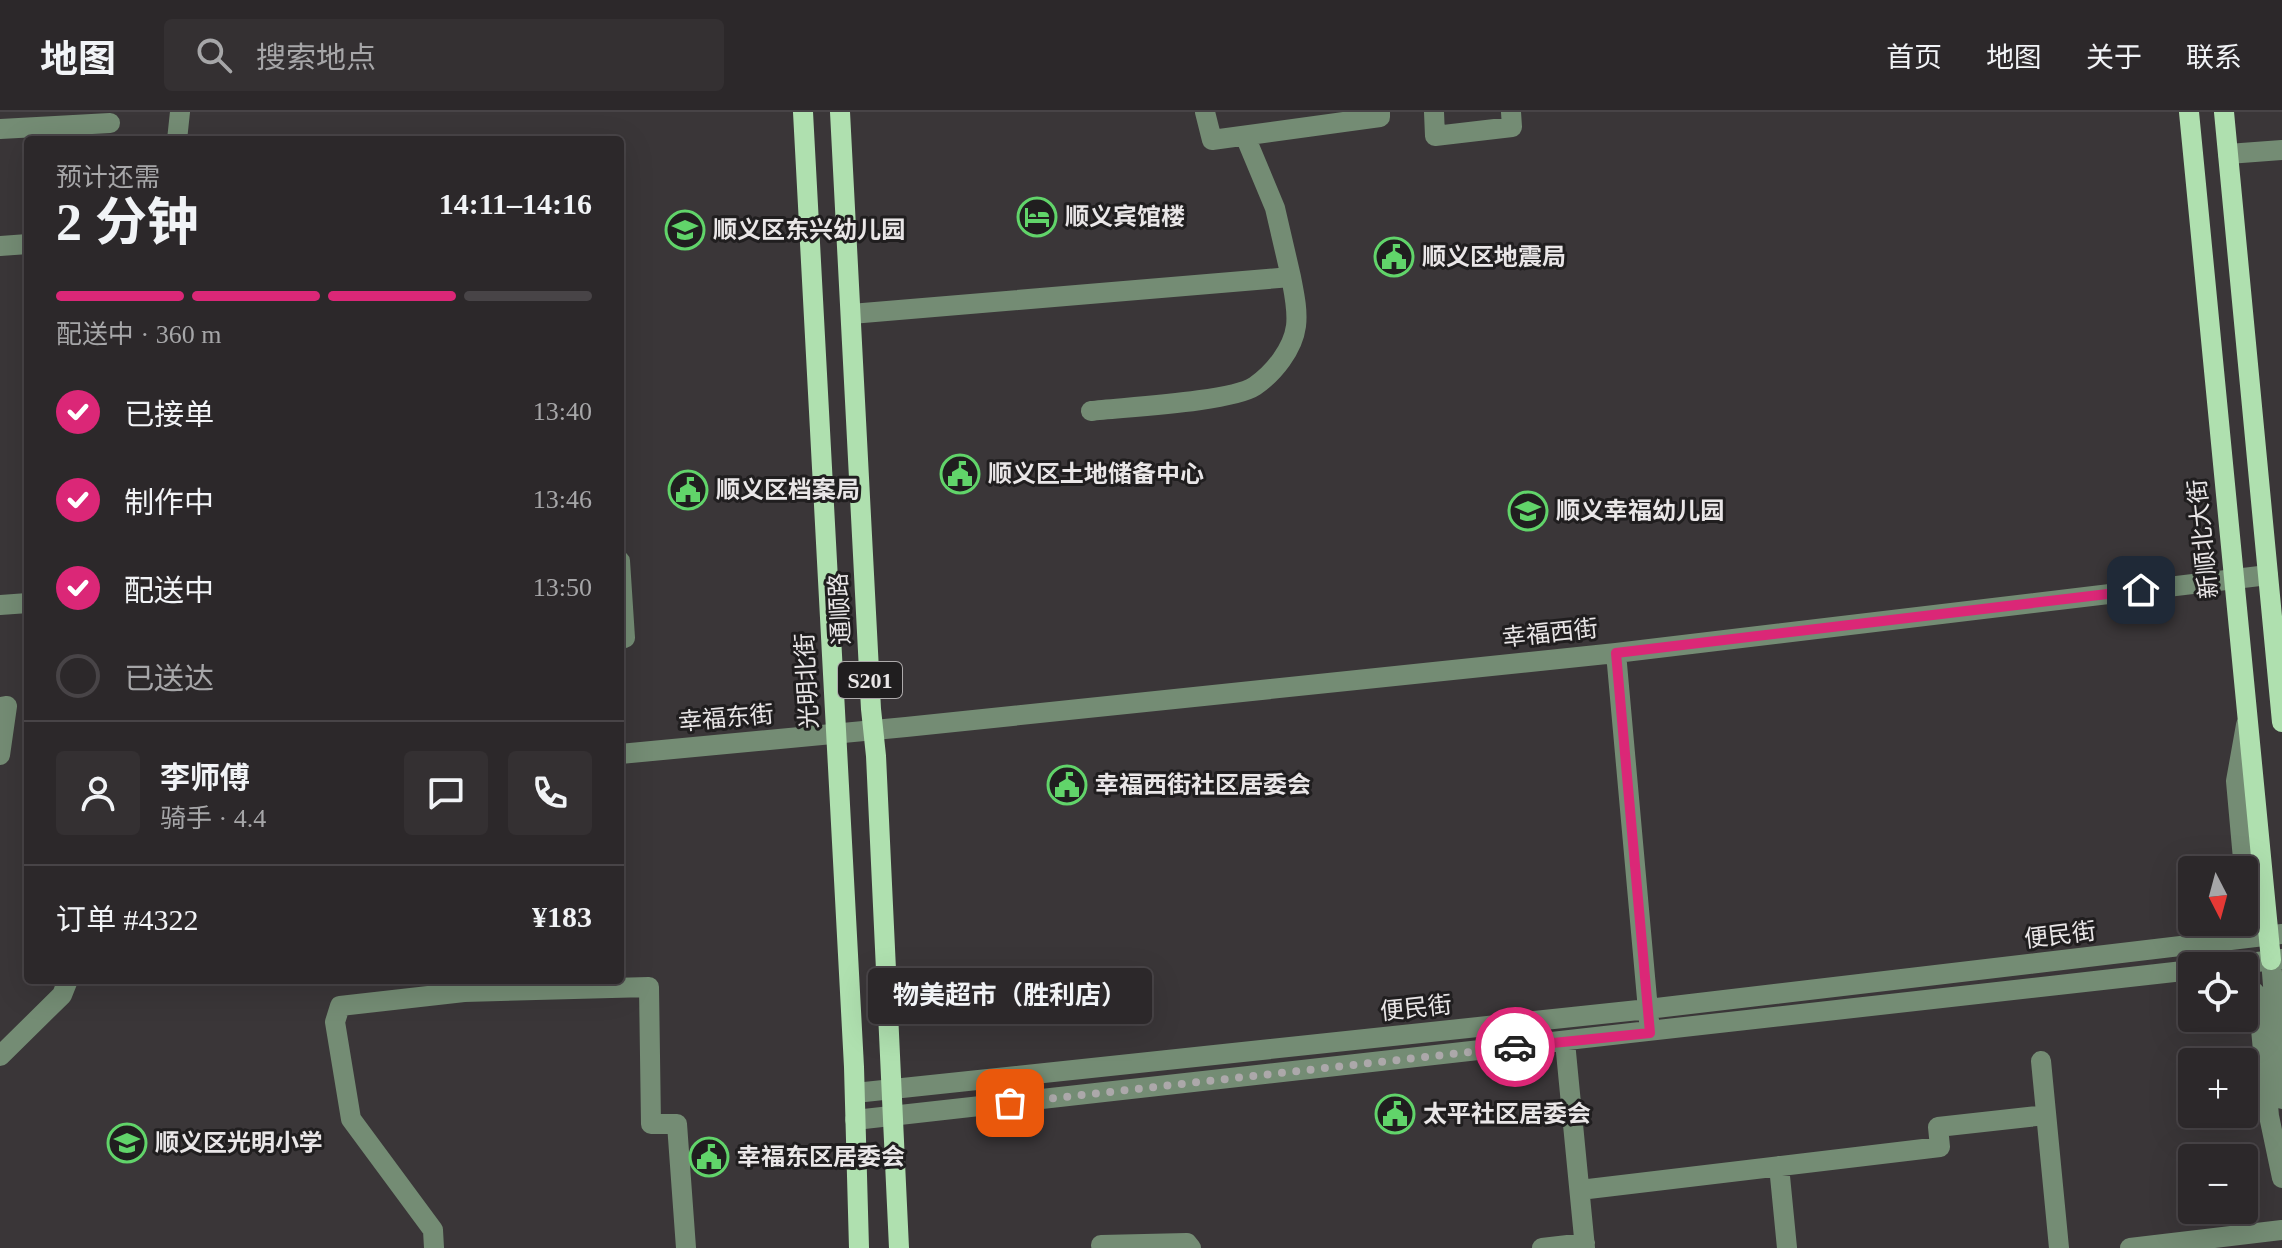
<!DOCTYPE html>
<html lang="zh">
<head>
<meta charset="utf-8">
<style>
  body { margin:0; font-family:"Times New Roman","Noto Sans SC",serif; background:#343032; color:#f1f3f6; height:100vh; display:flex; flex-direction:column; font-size:30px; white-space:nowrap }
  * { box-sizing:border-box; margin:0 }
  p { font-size:26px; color:#a6a6a8 }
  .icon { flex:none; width:44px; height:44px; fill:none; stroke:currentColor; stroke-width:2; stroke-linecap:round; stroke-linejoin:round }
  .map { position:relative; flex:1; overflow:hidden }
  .panel { position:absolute; left:24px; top:24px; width:600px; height:848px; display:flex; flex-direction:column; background:#2c282a; border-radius:8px; box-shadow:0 8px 32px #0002,0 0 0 2px #484447 }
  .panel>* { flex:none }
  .needle { width:52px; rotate:174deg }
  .controls { position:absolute; left:2178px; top:744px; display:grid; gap:16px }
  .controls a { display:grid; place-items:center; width:80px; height:80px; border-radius:8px; background:#2c282a; box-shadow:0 8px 32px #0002,0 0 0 2px #484447; font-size:40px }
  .pin { position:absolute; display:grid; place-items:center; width:68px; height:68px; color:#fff; margin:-34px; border-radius:16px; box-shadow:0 4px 12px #0006 }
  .courier { position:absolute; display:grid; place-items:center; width:80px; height:80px; margin:-40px; border:6px solid #db2777; border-radius:50%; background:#fff; color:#222; box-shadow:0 2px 10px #0007 }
  .bubble { position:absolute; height:56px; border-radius:8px; background:#2c282a; box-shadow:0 8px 32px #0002,0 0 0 2px #484447; font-size:26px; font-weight:700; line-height:56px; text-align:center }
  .overview em { font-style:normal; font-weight:700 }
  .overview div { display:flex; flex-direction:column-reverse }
  .overview { display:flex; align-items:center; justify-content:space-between; height:136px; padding:0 32px }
  h1 { font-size:52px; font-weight:700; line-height:60px }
  .bar { display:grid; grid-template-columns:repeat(4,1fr); gap:12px 8px; align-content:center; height:96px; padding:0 32px }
  .bar i { height:10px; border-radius:6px; background:#484447 }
  .bar .on { background:#db2777 }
  .bar p { grid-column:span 4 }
  .line { display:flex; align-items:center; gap:20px; padding:0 32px; border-top:2px solid #484447 }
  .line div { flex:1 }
  .round { display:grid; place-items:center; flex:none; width:84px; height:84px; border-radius:8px; background:#343032 }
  ol { padding:0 32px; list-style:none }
  li { display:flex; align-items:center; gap:24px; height:88px }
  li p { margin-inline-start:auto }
  li .icon { padding:8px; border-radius:50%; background:#db2777; color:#fff; stroke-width:4 }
  li:last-child { color:#a6a6a8 }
  li i { width:44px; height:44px; border:4px solid #484447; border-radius:50% }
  header { display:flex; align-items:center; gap:48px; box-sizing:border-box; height:112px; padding:0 40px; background:#2c282a; border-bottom:2px solid #484447 }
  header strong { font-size:38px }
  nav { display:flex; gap:44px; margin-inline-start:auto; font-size:28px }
  .search { width:560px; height:72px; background:#343032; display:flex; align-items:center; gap:20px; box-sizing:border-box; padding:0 28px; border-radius:8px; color:#a6a6a8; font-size:30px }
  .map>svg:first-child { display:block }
</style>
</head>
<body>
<header>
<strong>地图</strong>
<div class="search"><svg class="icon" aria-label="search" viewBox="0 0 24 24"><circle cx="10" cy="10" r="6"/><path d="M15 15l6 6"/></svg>搜索地点</div>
<nav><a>首页</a><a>地图</a><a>关于</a><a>联系</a></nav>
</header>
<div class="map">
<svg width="2282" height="1136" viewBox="0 0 2282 1136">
  <rect width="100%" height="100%" fill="#3a3638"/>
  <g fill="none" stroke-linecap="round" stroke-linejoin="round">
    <path stroke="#748c74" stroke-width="20" d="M1205 0 1212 28 1380 5V0
      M1434 0 1435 24 1512 15 1511 0
      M0 17 110 11
      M177 28 180 0
      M2228 42 2282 38
      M0 134 28 132
      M851 202 1291 165 1275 96 1245 24
      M1091 299C1125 295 1231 290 1255 274 1274 261 1293 237 1296 214 1298 198 1294 181 1291 165
      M620 449 625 526 620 527
      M0 493 28 491
      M1616 541 1649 909
      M0 595 7 594 0 643
      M620 642 906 615 1616 541 2268 463
      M2244 758 2236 669 2246 613
      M2244 761 2247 798 2244 807
      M2271 848 2282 987
      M2224 854 2282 847
      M2244 871 2255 881 2259 895 2269 1004 2282 1066
      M1565 930 1585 1136
      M0 944 62 883 68 868
      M2041 949 2059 1136
      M855 981 1648 897 2282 822
      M855 1008 2192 858
      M1779 1054 1787 1136
      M1580 1078 1940 1035 1938 1015 2046 1003
      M1101 1133 1187 1131 1191 1136
      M434 1136 433 1118 351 1007 335 910 340 894 464 880 649 875 651 1012H677L686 1136
      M1542 1136 1585 1131
      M2130 1136 2282 1118"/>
    <path stroke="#afe0af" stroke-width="20" d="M803 0 854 955 859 1136
      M840 0 871 597 876 644 899 1136
      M2189 0 2271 848
      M2224 0 2282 610"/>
  </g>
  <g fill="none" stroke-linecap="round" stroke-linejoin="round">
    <path stroke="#aca8aa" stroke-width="8" stroke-dasharray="0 14.4" d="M1010 991 1515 935"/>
    <path stroke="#db2777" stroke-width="10" d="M1515 935 1650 921 1616 541 2141 478"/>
  </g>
  <defs>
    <symbol id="hotel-ring" viewBox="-11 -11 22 22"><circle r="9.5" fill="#201e1f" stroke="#61d46a" stroke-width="1.5"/><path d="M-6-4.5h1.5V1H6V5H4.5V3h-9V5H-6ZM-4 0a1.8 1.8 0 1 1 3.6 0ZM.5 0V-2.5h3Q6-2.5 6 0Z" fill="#61d46a"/></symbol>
    <symbol id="school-ring" viewBox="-11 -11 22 22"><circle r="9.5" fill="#201e1f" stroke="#61d46a" stroke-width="1.5"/><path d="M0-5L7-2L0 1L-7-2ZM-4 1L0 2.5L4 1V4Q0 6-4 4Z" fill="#61d46a"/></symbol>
    <symbol id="civic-ring" viewBox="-11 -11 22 22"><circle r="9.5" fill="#201e1f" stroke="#61d46a" stroke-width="1.5"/><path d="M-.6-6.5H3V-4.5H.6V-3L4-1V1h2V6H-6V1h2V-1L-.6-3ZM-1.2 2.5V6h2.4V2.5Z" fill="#61d46a"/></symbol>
  </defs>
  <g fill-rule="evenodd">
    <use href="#hotel-ring" x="1015" y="83" width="44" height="44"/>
    <use href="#school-ring" x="663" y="96" width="44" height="44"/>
    <use href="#civic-ring" x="1372" y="123" width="44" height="44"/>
    <use href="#civic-ring" x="938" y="340" width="44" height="44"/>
    <use href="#civic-ring" x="666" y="356" width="44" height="44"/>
    <use href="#school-ring" x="1506" y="377" width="44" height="44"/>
    <use href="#civic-ring" x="1045" y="651" width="44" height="44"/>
    <use href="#civic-ring" x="1373" y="980" width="44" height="44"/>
    <use href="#school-ring" x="105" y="1009" width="44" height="44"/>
    <use href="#civic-ring" x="687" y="1023" width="44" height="44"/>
  </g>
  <g text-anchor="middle" stroke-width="6" stroke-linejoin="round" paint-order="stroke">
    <rect fill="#201e1f" stroke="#adaaab" stroke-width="2" x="838" y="550" width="64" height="36" rx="6"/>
    <g font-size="22" font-weight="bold" fill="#e9e6e7">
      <text x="870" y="576">S201</text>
    </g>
    <g font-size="24" font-weight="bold" fill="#e9e6e7" stroke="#201e1f" text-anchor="start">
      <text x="1065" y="113">顺义宾馆楼</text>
      <text x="713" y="126">顺义区东兴幼儿园</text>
      <text x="1422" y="153">顺义区地震局</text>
      <text x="988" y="370">顺义区土地储备中心</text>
      <text x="716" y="386">顺义区档案局</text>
      <text x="1556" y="407">顺义幸福幼儿园</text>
      <text x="1095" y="681">幸福西街社区居委会</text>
      <text x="1423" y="1010">太平社区居委会</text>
      <text x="155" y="1039">顺义区光明小学</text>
      <text x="737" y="1053">幸福东区居委会</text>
    </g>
    <g font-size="24" fill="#e9e6e7" stroke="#201e1f">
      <text transform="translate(2203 427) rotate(-96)" y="8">新顺北大街</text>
      <text transform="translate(840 497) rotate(-93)" y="8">通顺路</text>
      <text transform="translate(1550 521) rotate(-6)" y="8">幸福西街</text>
      <text transform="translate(807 569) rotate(-93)" y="8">光明北街</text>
      <text transform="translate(726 606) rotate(-5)" y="8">幸福东街</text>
      <text transform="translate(2060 823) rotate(-7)" y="8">便民街</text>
      <text transform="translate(1416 896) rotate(-6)" y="8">便民街</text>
    </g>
  </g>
</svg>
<div class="controls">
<a><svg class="needle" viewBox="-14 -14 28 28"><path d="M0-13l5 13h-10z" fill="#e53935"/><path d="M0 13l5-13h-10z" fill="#a6a6a8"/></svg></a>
<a><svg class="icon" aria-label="locate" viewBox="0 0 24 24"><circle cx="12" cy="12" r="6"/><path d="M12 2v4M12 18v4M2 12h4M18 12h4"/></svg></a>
<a>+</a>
<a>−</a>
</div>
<div class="pin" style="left:1010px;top:991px;background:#ea580c"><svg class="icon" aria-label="bag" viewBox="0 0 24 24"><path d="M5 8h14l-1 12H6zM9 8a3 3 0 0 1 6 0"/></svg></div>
<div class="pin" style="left:2141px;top:478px;background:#1f2937"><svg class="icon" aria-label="home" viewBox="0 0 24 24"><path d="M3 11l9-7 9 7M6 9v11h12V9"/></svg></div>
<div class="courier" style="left:1515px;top:935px"><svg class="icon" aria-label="car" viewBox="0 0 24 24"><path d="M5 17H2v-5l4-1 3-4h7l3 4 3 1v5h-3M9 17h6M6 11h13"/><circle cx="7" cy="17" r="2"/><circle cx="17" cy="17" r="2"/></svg></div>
<div class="bubble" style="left:868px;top:856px;width:284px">物美超市（胜利店）</div>
<section class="panel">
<div class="overview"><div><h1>2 分钟</h1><p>预计还需</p></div><em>14:11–14:16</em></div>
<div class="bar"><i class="on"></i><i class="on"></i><i class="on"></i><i></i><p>配送中 · 360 m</p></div>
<ol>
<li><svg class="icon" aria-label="check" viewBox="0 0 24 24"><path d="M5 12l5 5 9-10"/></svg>已接单<p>13:40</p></li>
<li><svg class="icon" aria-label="check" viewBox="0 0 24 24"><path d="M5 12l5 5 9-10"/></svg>制作中<p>13:46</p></li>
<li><svg class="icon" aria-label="check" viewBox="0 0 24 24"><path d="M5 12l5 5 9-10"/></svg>配送中<p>13:50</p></li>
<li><i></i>已送达</li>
</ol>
<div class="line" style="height:144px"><a class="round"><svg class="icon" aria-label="person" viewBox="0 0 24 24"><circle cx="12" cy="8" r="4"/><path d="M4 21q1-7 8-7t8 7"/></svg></a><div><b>李师傅</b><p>骑手 · 4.4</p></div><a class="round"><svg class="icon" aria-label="chat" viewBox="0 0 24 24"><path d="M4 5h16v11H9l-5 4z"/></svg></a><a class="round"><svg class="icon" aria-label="phone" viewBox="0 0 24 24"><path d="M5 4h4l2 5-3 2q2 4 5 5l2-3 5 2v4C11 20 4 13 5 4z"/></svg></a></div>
<div class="line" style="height:104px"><div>订单 #4322</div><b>¥183</b></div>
</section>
</div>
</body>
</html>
